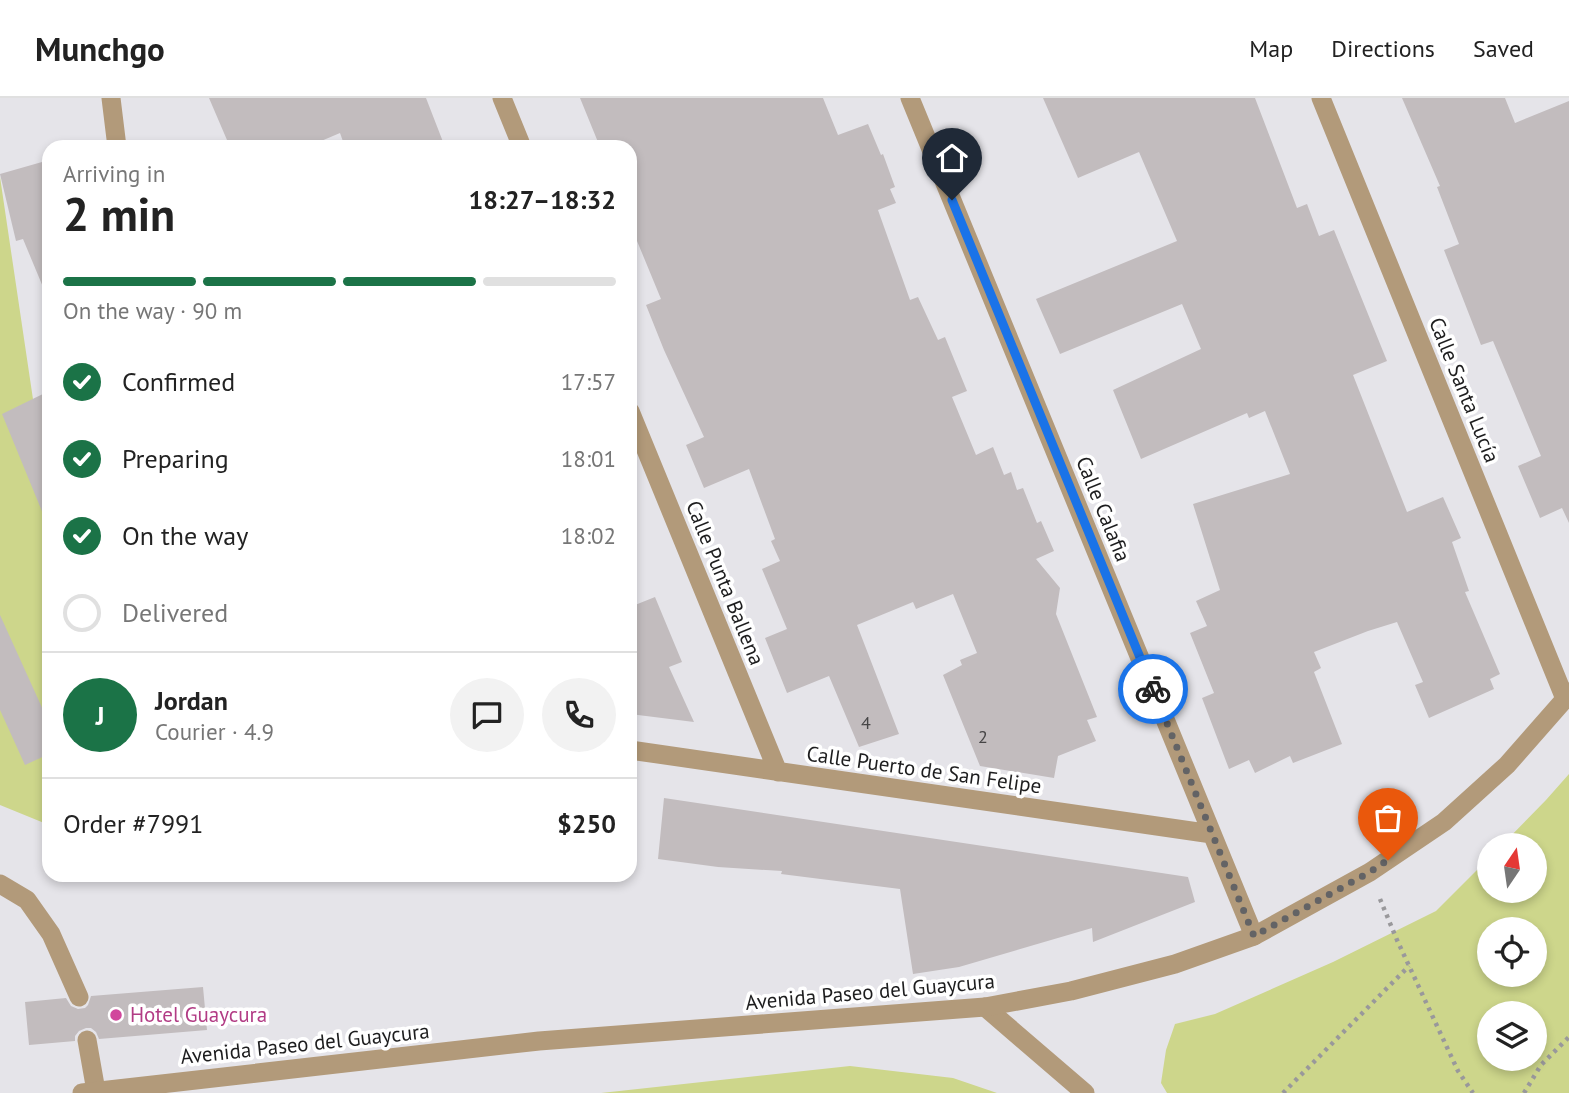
<!DOCTYPE html>
<html lang="en">
<head>
<meta charset="utf-8">
<style>
  body { margin:0; font-family:"PT Sans",sans-serif; background:#f2f2f2; color:#222; height:100vh; display:flex; flex-direction:column; font-size:26px; white-space:nowrap }
  * { box-sizing:border-box; margin:0 }
  p { font-size:23px; color:#767676 }
  .icon { flex:none; width:38px; height:38px; fill:none; stroke:currentColor; stroke-width:2; stroke-linecap:round; stroke-linejoin:round }
  .map { position:relative; flex:1; overflow:hidden }
  .sheet { position:absolute; left:42px; top:42px; width:595px; height:742px; display:flex; flex-direction:column; background:#fff; border-radius:21px; box-shadow:0 4px 10px #0003 }
  .sheet>* { flex:none }
  .needle { width:46px; rotate:13deg }
  .controls { position:absolute; left:1477px; top:735px; display:grid; gap:14px }
  .controls a { display:grid; place-items:center; width:70px; height:70px; border-radius:50%; background:#fff; box-shadow:0 4px 10px #0003; font-size:35px }
  .pin { position:absolute; display:grid; place-items:center; width:60px; height:60px; color:#fff; margin:-72px -30px; border-radius:50% 50% 50% 0; rotate:-45deg; box-shadow:0 0 7px #0007 }
  .pin .icon { rotate:45deg }
  .courier { position:absolute; display:grid; place-items:center; width:70px; height:70px; margin:-35px; border:5px solid #1a73e8; border-radius:50%; background:#fff; color:#222; box-shadow:0 2px 9px #0007 }
  .overview em { font-style:normal; font-weight:700 }
  .overview div { display:flex; flex-direction:column-reverse }
  .overview { display:flex; align-items:center; justify-content:space-between; height:119px; padding:0 21px }
  h1 { font-size:46px; font-weight:700; line-height:52px }
  .bar { display:grid; grid-template-columns:repeat(4,1fr); gap:10px 7px; align-content:center; height:84px; padding:0 21px }
  .bar i { height:9px; border-radius:5px; background:#e0e0e0 }
  .bar .selected { background:#1b7347 }
  .bar p { grid-column:span 4 }
  .line { display:flex; align-items:center; gap:18px; padding:0 21px; border-top:2px solid #e0e0e0 }
  .line div { flex:1 }
  .round { display:grid; place-items:center; flex:none; width:74px; height:74px; border-radius:37px; background:#f2f2f2 }
  ol { padding:0 21px; list-style:none }
  li { display:flex; align-items:center; gap:21px; height:77px }
  li p { margin-inline-start:auto }
  li .icon { padding:7px; border-radius:50%; background:#1b7347; color:#fff; stroke-width:4 }
  li:last-child { color:#767676 }
  li i { width:38px; height:38px; border:4px solid #e0e0e0; border-radius:50% }
  header { display:flex; align-items:center; gap:42px; box-sizing:border-box; height:98px; padding:0 35px; background:#fff; border-bottom:2px solid #e0e0e0 }
  header strong { font-size:33px }
  nav { display:flex; gap:38px; margin-inline-start:auto; font-size:24px }
  .map>svg:first-child { display:block }
</style>
</head>
<body>
<header>
<strong>Munchgo</strong>
<nav><a>Map</a><a>Directions</a><a>Saved</a></nav>
</header>
<div class="map">
<svg width="1569" height="995" viewBox="0 0 1569 995">
  <rect width="100%" height="100%" fill="#e5e4e9"/>
  <path fill="#cdd68b" fill-rule="evenodd" d="M0 79 49 409V727L0 707Z
    M1569 676V995H1167L1161 985 1166 952 1175 926 1215 916 1333 864 1436 813 1489 760V793H1535V747H1502L1546 702ZM1489 831H1535V877H1489ZM1489 915H1535V961H1489Z
    M850 968 953 980 997 995H601Z"/>
  <path fill="#c2bcbe" d="M209 0H426L445 49H345L340 35 307 49H230Z
    M580 0H823L838 37 868 26 881 57 883 56 895 89 890 91 896 105 878 112 910 202 918 199 938 242 945 239 967 293 952 299 976 357 993 349 1004 377 1011 374 1017 392 1023 390 1037 425 1041 423 1054 453 1036 461 1060 490 1056 516 1097 619 1087 622 1096 643 1058 658 1054 680 980 668 943 577 962 567 960 562 977 555 953 496 916 511 913 504 857 527 899 636 859 649 829 578 787 595 765 540 787 531 762 471 780 463 771 443 775 441 749 371 704 390 686 347 704 339 664 252 646 207 661 201 630 126V49H600Z
    M1043 0H1255L1297 110 1307 106 1319 138 1334 132 1387 263 1353 277 1407 414 1443 399 1461 440 1452 444 1469 493 1465 494 1500 576 1490 581 1494 591 1429 620 1415 587 1423 584 1397 524 1368 533 1314 554 1321 570 1314 574 1342 646 1293 665 1290 658 1255 675 1249 662 1229 671 1202 600 1214 595 1190 535 1207 528 1196 503 1220 492 1193 406 1290 376 1265 313 1249 320 1247 315 1141 361 1113 292 1201 251 1182 206 1060 256 1036 201 1177 143 1139 54 1078 80Z
    M1402 0H1505L1515 25 1569 3V425L1562 410 1540 420 1518 368 1541 358 1493 243 1481 247 1444 152 1459 146 1437 89 1440 88Z
    M49 62V201H48L23 141 16 143 0 76Z
    M49 293V427L48 428 2 316Z
    M655 499 682 564 669 569 694 624 630 616V509Z
    M0 517 49 625V656L25 667 0 612Z
    M664 700 1188 779 1195 804 1093 844 1092 830 959 869 913 876 900 791 781 776 782 773 718 769 658 761Z
    M203 889 207 932 99 941 96 934 91 930H86L79 933 75 938V943L29 947 25 904 66 900 71 908 78 911 85 910 88 907 91 898Z"/>
  <g fill="none" stroke-linecap="round" stroke-linejoin="round">
    <path stroke="#99989b" stroke-width="4.5" stroke-dasharray="3.5 5" stroke-linecap="butt" d="M1380 801 1397 842 1458 973 1473 995
      M1283 995 1409 868
      M1524 995 1541 967 1569 939"/>
    <path stroke="#b29a7a" stroke-width="19" d="M0 786 27 802 51 836 79 899
      M87 942 96 993"/>
    <path stroke="#b29a7a" stroke-width="19" d="M111 0 117 49
      M502 0 522 49
      M910 0 1254 838
      M1321 0 1565 601
      M630 313 778 674
      M630 652 1212 736
      M985 909 1085 995"/>
    <path stroke="#b29a7a" stroke-width="19" d="M82 995 539 943 985 909 1071 893 1175 866 1254 838 1370 774 1444 724 1507 667 1565 601 1569 594"/>
  </g>
  <g fill="none" stroke-linecap="round" stroke-linejoin="round">
    <path stroke="#636365" stroke-width="7" stroke-dasharray="0 12.6" d="M1153 591 1254 838 1370 774 1388 762"/>
    <path stroke="#1a73e8" stroke-width="9" d="M952 102 1153 591"/>
  </g>
  <circle fill="#d1479c" stroke="#fff" stroke-width="2.5" cx="116" cy="917" r="7"/>
  <g text-anchor="middle" stroke-width="7" stroke-linejoin="round" paint-order="stroke">
    <g font-size="18" fill="#464546">
      <text x="866" y="631">4</text>
      <text x="983" y="645">2</text>
    </g>
    <g font-size="21" fill="#1d1d1e" stroke="#fff">
      <text transform="translate(1464 292) rotate(68)" y="7">Calle Santa Lucía</text>
      <text transform="translate(1103 411) rotate(68)" y="7">Calle Calafia</text>
      <text transform="translate(725 485) rotate(68)" y="7">Calle Punta Ballena</text>
      <text transform="translate(924 672) rotate(8)" y="7">Calle Puerto de San Felipe</text>
      <text transform="translate(870 894) rotate(-5)" y="7">Avenida Paseo del Guaycura</text>
      <text transform="translate(305 946) rotate(-6)" y="7">Avenida Paseo del Guaycura</text>
    </g>
    <g font-size="21" fill="#b23c85" stroke="#fff" text-anchor="start">
      <text x="130" y="924">Hotel Guaycura</text>
    </g>
  </g>
</svg>
<div class="controls">
<a><svg class="needle" viewBox="-14 -14 28 28"><path d="M0-13l5 13h-10z" fill="#e53935"/><path d="M0 13l5-13h-10z" fill="#767676"/></svg></a>
<a><svg class="icon" aria-label="locate" viewBox="0 0 24 24"><circle cx="12" cy="12" r="6"/><path d="M12 2v4M12 18v4M2 12h4M18 12h4"/></svg></a>
<a><svg class="icon" aria-label="layers" viewBox="0 0 24 24"><path d="M12 4l9 5-9 5-9-5zM3 14l9 5 9-5"/></svg></a>
</div>
<div class="pin" style="left:1388px;top:762px;background:#ea580c"><svg class="icon" aria-label="bag" viewBox="0 0 24 24"><path d="M5 8h14l-1 12H6zM9 8a3 3 0 0 1 6 0"/></svg></div>
<div class="pin" style="left:952px;top:102px;background:#1f2937"><svg class="icon" aria-label="home" viewBox="0 0 24 24"><path d="M3 11l9-7 9 7M6 9v11h12V9"/></svg></div>
<div class="courier" style="left:1153px;top:591px"><svg class="icon" aria-label="bike" viewBox="0 0 24 24"><circle cx="6" cy="16" r="4"/><circle cx="18" cy="16" r="4"/><path d="M6 16l4-8h5l3 8M10 8l3 8H6M13 5h3"/></svg></div>
<section class="sheet">
<div class="overview"><div><h1>2 min</h1><p>Arriving in</p></div><em>18:27–18:32</em></div>
<div class="bar"><i class="selected"></i><i class="selected"></i><i class="selected"></i><i></i><p>On the way · 90 m</p></div>
<ol>
<li><svg class="icon" aria-label="check" viewBox="0 0 24 24"><path d="M5 12l5 5 9-10"/></svg>Confirmed<p>17:57</p></li>
<li><svg class="icon" aria-label="check" viewBox="0 0 24 24"><path d="M5 12l5 5 9-10"/></svg>Preparing<p>18:01</p></li>
<li><svg class="icon" aria-label="check" viewBox="0 0 24 24"><path d="M5 12l5 5 9-10"/></svg>On the way<p>18:02</p></li>
<li><i></i>Delivered</li>
</ol>
<div class="line" style="height:126px"><b class="round" style="background:#1b7347;color:#fff">J</b><div><b>Jordan</b><p>Courier · 4.9</p></div><a class="round"><svg class="icon" aria-label="chat" viewBox="0 0 24 24"><path d="M4 5h16v11H9l-5 4z"/></svg></a><a class="round"><svg class="icon" aria-label="phone" viewBox="0 0 24 24"><path d="M5 4h4l2 5-3 2q2 4 5 5l2-3 5 2v4C11 20 4 13 5 4z"/></svg></a></div>
<div class="line" style="height:91px"><div>Order #7991</div><b>$250</b></div>
</section>
</div>
</body>
</html>
